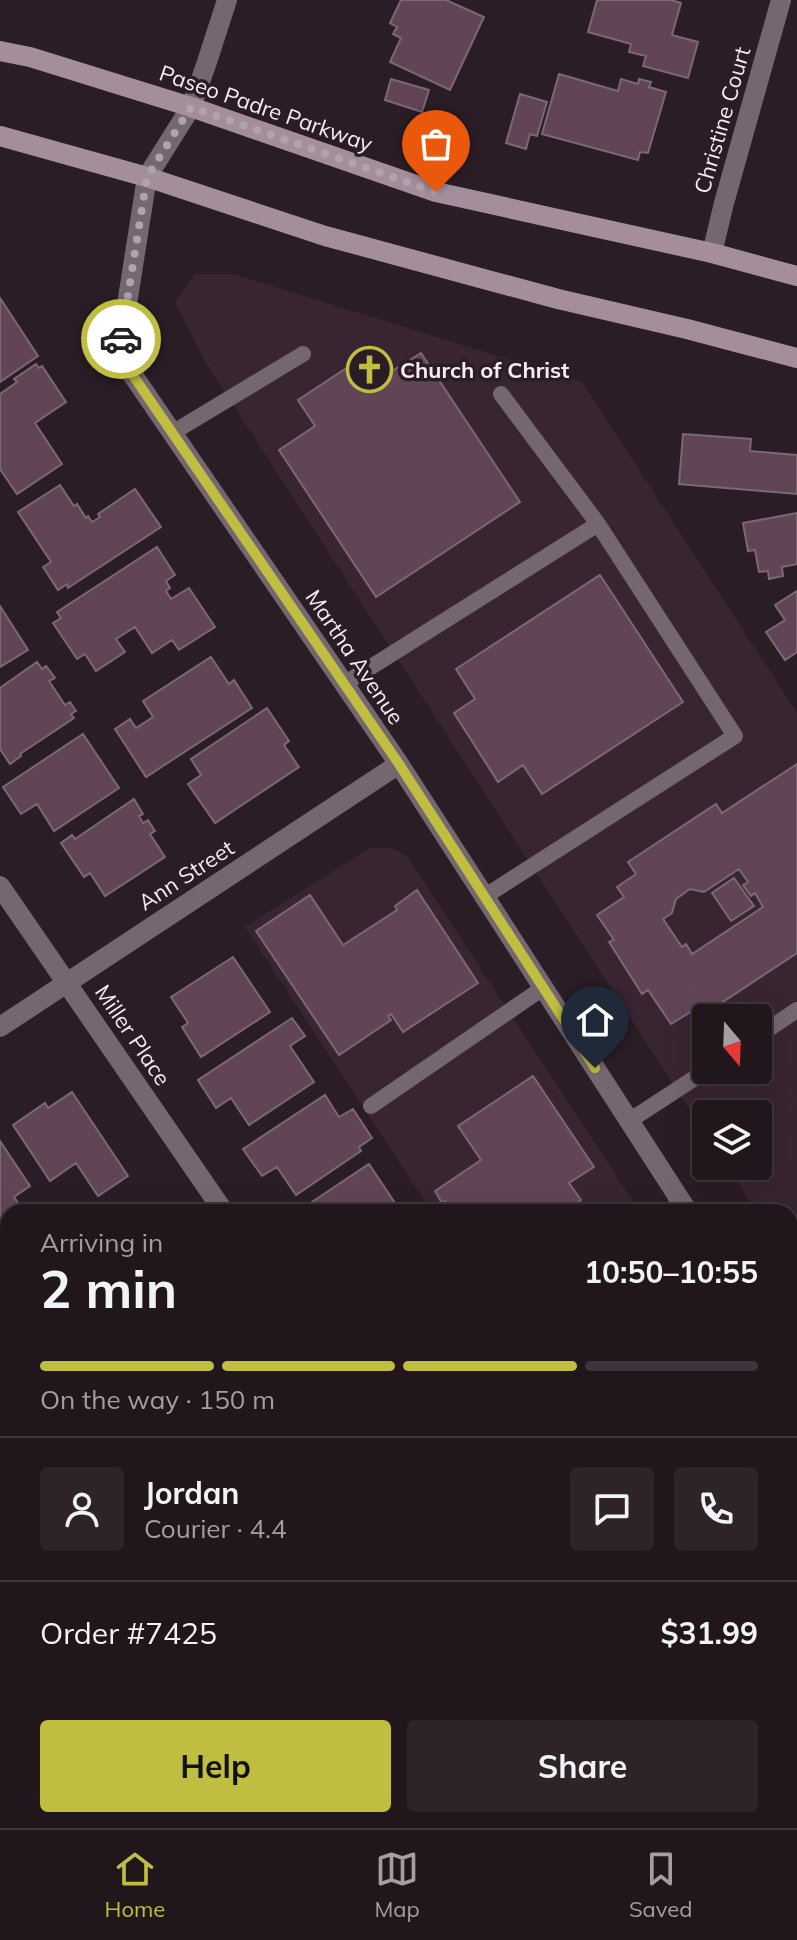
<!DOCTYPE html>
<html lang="en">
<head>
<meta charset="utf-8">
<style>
  body { margin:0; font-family:Mulish,sans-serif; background:#2d2329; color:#f1f3f6; height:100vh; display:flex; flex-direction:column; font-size:30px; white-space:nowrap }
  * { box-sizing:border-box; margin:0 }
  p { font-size:26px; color:#a29fa3 }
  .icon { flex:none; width:44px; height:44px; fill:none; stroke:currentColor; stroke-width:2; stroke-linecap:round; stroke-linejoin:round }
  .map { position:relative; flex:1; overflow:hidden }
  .drawer { position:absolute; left:0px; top:1204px; width:798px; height:624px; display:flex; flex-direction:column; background:#20161c; border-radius:24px 24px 0 0; box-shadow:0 8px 32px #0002,0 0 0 2px #3d353b }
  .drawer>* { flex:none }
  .needle { width:52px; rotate:161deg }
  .controls { position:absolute; left:692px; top:1004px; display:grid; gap:16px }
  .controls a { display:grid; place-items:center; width:80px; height:80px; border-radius:8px; background:#20161c; box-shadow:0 8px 32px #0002,0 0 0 2px #3d353b; font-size:40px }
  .pin { position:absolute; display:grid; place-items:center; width:68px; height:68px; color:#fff; margin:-82px -34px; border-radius:50% 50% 50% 0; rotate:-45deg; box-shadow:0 0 8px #0007 }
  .pin .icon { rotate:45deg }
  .courier { position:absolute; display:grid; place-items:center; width:80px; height:80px; margin:-40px; border:6px solid #bfbe41; border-radius:50%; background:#fff; color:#222; box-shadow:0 2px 10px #0007 }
  .summary em { font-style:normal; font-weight:700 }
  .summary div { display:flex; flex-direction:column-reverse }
  .summary { display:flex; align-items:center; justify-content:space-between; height:136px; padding:0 40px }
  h1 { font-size:52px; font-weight:700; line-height:60px }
  .bar { display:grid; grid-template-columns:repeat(4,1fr); gap:12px 8px; align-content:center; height:96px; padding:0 40px }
  .bar i { height:10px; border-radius:6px; background:#3d353b }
  .bar .selected { background:#bfbe41 }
  .bar p { grid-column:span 4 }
  .line { display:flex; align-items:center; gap:20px; padding:0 40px; border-top:2px solid #3d353b }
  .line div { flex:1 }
  .round { display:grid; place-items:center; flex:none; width:84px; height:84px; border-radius:8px; background:#2d2329 }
  .action { display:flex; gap:16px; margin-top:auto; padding:16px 40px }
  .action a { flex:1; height:92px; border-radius:8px; background:#bfbe41; color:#111; font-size:32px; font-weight:700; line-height:92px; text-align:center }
  .action a+a { background:#2d2329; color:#f1f3f6 }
  .dock { display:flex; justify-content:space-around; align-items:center; height:112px; border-top:2px solid #3d353b; background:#20161c; font-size:22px; color:#a29fa3 }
  .dock a { display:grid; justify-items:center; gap:4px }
  .dock .selected { color:#bfbe41 }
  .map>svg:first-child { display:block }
</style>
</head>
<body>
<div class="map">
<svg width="797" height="1828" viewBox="0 0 797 1828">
  <rect width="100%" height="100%" fill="#2b1d26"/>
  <path fill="#392532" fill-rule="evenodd" d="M195 274H233L582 382 797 713V1271L790 1261V1212H757L727 1166H758V1114H706V1135L206 363 175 302ZM706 1018H758V1070H706Z
    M370 848H391L407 856 640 1212H432L245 927Z
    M790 1441 797 1452V1622L790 1627Z
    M90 1820H495L483 1828H96Z"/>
  <path fill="#624457" stroke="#7a6873" stroke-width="2" fill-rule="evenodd" d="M401 0H446L484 17 450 90 390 62 401 38 393 34 397 27 390 23Z
    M597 0H671L681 3 672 35 698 42 688 78 643 66 646 56 629 52 631 44 588 32Z
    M559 74 618 91 621 79 638 84 639 79 651 82 649 87 666 92 648 153 640 152 638 160 542 134Z
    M391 79 429 90 422 112 385 100Z
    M520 94 547 102 537 136 530 134 526 149 506 143Z
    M0 298 38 356 0 382Z
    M374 350 389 373 421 353 520 502 376 597 279 450 315 426 298 400Z
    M36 364 39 368 42 366 66 402 35 423 62 464 17 494 0 469V394L17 382 14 379Z
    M683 434 751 439 750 451 797 455V494L679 484Z
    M60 485 74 506 77 504 86 518 88 516 92 522 100 517 98 514 135 489 161 527 68 588 67 584 58 590 43 567 51 562 18 512Z
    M797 513V564L782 567 783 576 769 579 768 571 759 572 755 550 748 551 743 523Z
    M157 547 175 575 166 581 170 588 166 591 171 599 189 588 215 627 179 650 172 640 152 653 135 627 116 639 125 652 96 671 85 654 77 659 53 623 61 618 57 612Z
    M600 575 683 702 542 794 523 765 498 782 454 713 475 699 456 669Z
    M797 591V652L785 660 766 632 785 620 775 605Z
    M0 606 28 650 0 667Z
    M211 657 229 684 234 680 252 708 146 777 115 729 130 719 136 728 153 717 143 701Z
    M37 662 42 669 46 666 55 678 49 681 65 705 70 702 76 711 71 714 74 718 20 754 21 756 10 764 0 749V688Z
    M267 708 289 741 284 745 299 767 215 823 188 784 201 775 191 759Z
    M83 734 119 788 54 831 37 804 21 814 3 787Z
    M797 764V953L697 1019 692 1011 671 1024 648 990 642 994 609 942 614 940 597 915 624 897 617 887 636 874 628 862 716 804 722 813ZM739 869 748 882 743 885 751 896 755 893 763 907 692 954 686 944 682 947 663 919 672 913 676 899 690 889 704 892Z
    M134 799 143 814 139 816 143 823 148 820 155 831 150 834 165 857 105 896 90 873 84 877 61 843 72 835 75 839Z
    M734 878 754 906 731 921 712 893Z
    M417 890 478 983 403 1032 391 1014 388 1016 391 1020 339 1055 256 931 310 895 343 945 397 910 395 906Z
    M233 957 270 1012 201 1057 182 1027 188 1023 171 997Z
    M292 1018 305 1036 290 1046 314 1082 249 1125 231 1098 216 1108 198 1080Z
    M533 1076 594 1167 569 1183 581 1200 563 1212H448L446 1208 449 1206 445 1201 442 1203 435 1191 481 1160 458 1126Z
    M72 1092 128 1176 98 1196 76 1163 50 1181 13 1125 45 1103 48 1108Z
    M325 1095 339 1117 353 1109 372 1138 359 1147 361 1151 296 1195 277 1167 262 1176 243 1149Z
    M0 1141 30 1186 14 1197 24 1212H8V1237L0 1225Z
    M369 1164 401 1212H315L309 1204Z
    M145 1204 150 1212H132Z
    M2 1259 8 1267V1282L0 1288V1261Z
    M0 1289 8 1300 7 1385 0 1374Z
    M790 1471 797 1482V1576L790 1580Z
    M8 1658V1680L0 1668V1664Z
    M8 1731V1794L0 1799V1736Z
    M12 1820H89L94 1828H0Z
    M225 1820H409L397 1828H230Z"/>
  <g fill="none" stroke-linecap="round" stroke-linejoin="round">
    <path stroke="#756770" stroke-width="16" d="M501 394 598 524
      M172 433 303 354
      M344 684 598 524 735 736 484 897
      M758 1036 797 1010
      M371 1106 543 988
      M629 1121 707 1070
      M667 1212 682 1202
      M790 1435 797 1430
      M0 1471 8 1466
      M0 1535 8 1546
      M163 1820 168 1828"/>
    <path stroke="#756770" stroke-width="20" d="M227 0 207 62 191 107 147 177 119 355 399 764 688 1212
      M712 253 724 203 781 0
      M0 886 224 1212
      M0 1027 399 764
      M790 1370 797 1380"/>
    <path stroke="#a58e9c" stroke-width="20" d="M0 51 30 57 191 107 436 192 712 253 797 276
      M0 136 147 177 325 236 558 299 687 329 797 358"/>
    <path stroke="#caacbf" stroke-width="20" d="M790 1731 797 1726
      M640 1828 653 1820"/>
  </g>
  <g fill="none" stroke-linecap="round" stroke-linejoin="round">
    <path stroke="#afa4ab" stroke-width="8" stroke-dasharray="0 14.4" d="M121 339 147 177 191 107 436 192"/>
    <path stroke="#bfbe41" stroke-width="10" d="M121 339 119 355 399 764 595 1068"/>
  </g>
  <defs>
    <symbol id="church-ring" viewBox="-11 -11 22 22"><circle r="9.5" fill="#2b1d26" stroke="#bfbe41" stroke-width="1.5"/><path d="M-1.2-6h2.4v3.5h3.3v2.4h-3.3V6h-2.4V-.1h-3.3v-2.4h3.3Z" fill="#bfbe41"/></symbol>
  </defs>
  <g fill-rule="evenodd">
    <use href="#church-ring" x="344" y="344" width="51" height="51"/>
  </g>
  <g text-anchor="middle" stroke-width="7" stroke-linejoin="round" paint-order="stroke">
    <g font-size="22" fill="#f6ecf2" stroke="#2b1d26">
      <text transform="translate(266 108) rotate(19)" y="8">Paseo Padre Parkway</text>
      <text transform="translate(722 120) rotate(-74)" y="8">Christine Court</text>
      <text transform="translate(355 657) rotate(56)" y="8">Martha Avenue</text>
      <text transform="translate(186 875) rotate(-33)" y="8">Ann Street</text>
      <text transform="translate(133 1035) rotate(56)" y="8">Miller Place</text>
    </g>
    <g font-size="22" font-weight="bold" fill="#f6ecf2" stroke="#2b1d26" text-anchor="start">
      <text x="400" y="378">Church of Christ</text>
    </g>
  </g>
</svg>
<div class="controls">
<a><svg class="needle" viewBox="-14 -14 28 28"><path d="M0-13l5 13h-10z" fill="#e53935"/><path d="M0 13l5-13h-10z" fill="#a29fa3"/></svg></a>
<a><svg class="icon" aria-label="layers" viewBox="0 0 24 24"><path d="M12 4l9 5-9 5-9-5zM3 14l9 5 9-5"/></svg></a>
</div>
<div class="pin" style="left:436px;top:192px;background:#ea580c"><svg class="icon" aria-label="bag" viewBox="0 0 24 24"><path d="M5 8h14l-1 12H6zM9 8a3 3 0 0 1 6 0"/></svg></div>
<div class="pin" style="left:595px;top:1068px;background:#1f2937"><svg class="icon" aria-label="home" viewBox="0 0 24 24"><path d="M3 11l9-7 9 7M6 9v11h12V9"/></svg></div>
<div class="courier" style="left:121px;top:339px"><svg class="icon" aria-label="car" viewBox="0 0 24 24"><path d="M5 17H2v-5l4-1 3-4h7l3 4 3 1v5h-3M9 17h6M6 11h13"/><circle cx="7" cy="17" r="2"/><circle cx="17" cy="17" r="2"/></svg></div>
<section class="drawer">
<div class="summary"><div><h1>2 min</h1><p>Arriving in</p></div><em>10:50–10:55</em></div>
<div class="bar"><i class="selected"></i><i class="selected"></i><i class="selected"></i><i></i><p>On the way · 150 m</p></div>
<div class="line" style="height:144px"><a class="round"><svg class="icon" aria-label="person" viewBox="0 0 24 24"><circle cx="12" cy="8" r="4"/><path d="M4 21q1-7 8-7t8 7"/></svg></a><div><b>Jordan</b><p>Courier · 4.4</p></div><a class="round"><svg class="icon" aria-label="chat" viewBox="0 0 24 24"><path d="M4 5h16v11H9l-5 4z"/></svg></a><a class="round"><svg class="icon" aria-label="phone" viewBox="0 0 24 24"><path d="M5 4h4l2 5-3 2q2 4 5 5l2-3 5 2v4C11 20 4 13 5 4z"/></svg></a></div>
<div class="line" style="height:104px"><div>Order #7425</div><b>$31.99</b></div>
<div class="action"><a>Help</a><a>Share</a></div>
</section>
</div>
<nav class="dock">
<a class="selected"><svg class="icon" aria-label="home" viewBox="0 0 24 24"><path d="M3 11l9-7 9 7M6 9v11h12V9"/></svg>Home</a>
<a><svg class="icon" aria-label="map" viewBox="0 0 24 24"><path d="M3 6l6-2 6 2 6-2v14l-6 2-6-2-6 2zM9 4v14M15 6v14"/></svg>Map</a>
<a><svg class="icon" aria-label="saved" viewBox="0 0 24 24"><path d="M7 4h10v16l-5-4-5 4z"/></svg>Saved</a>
</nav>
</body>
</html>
